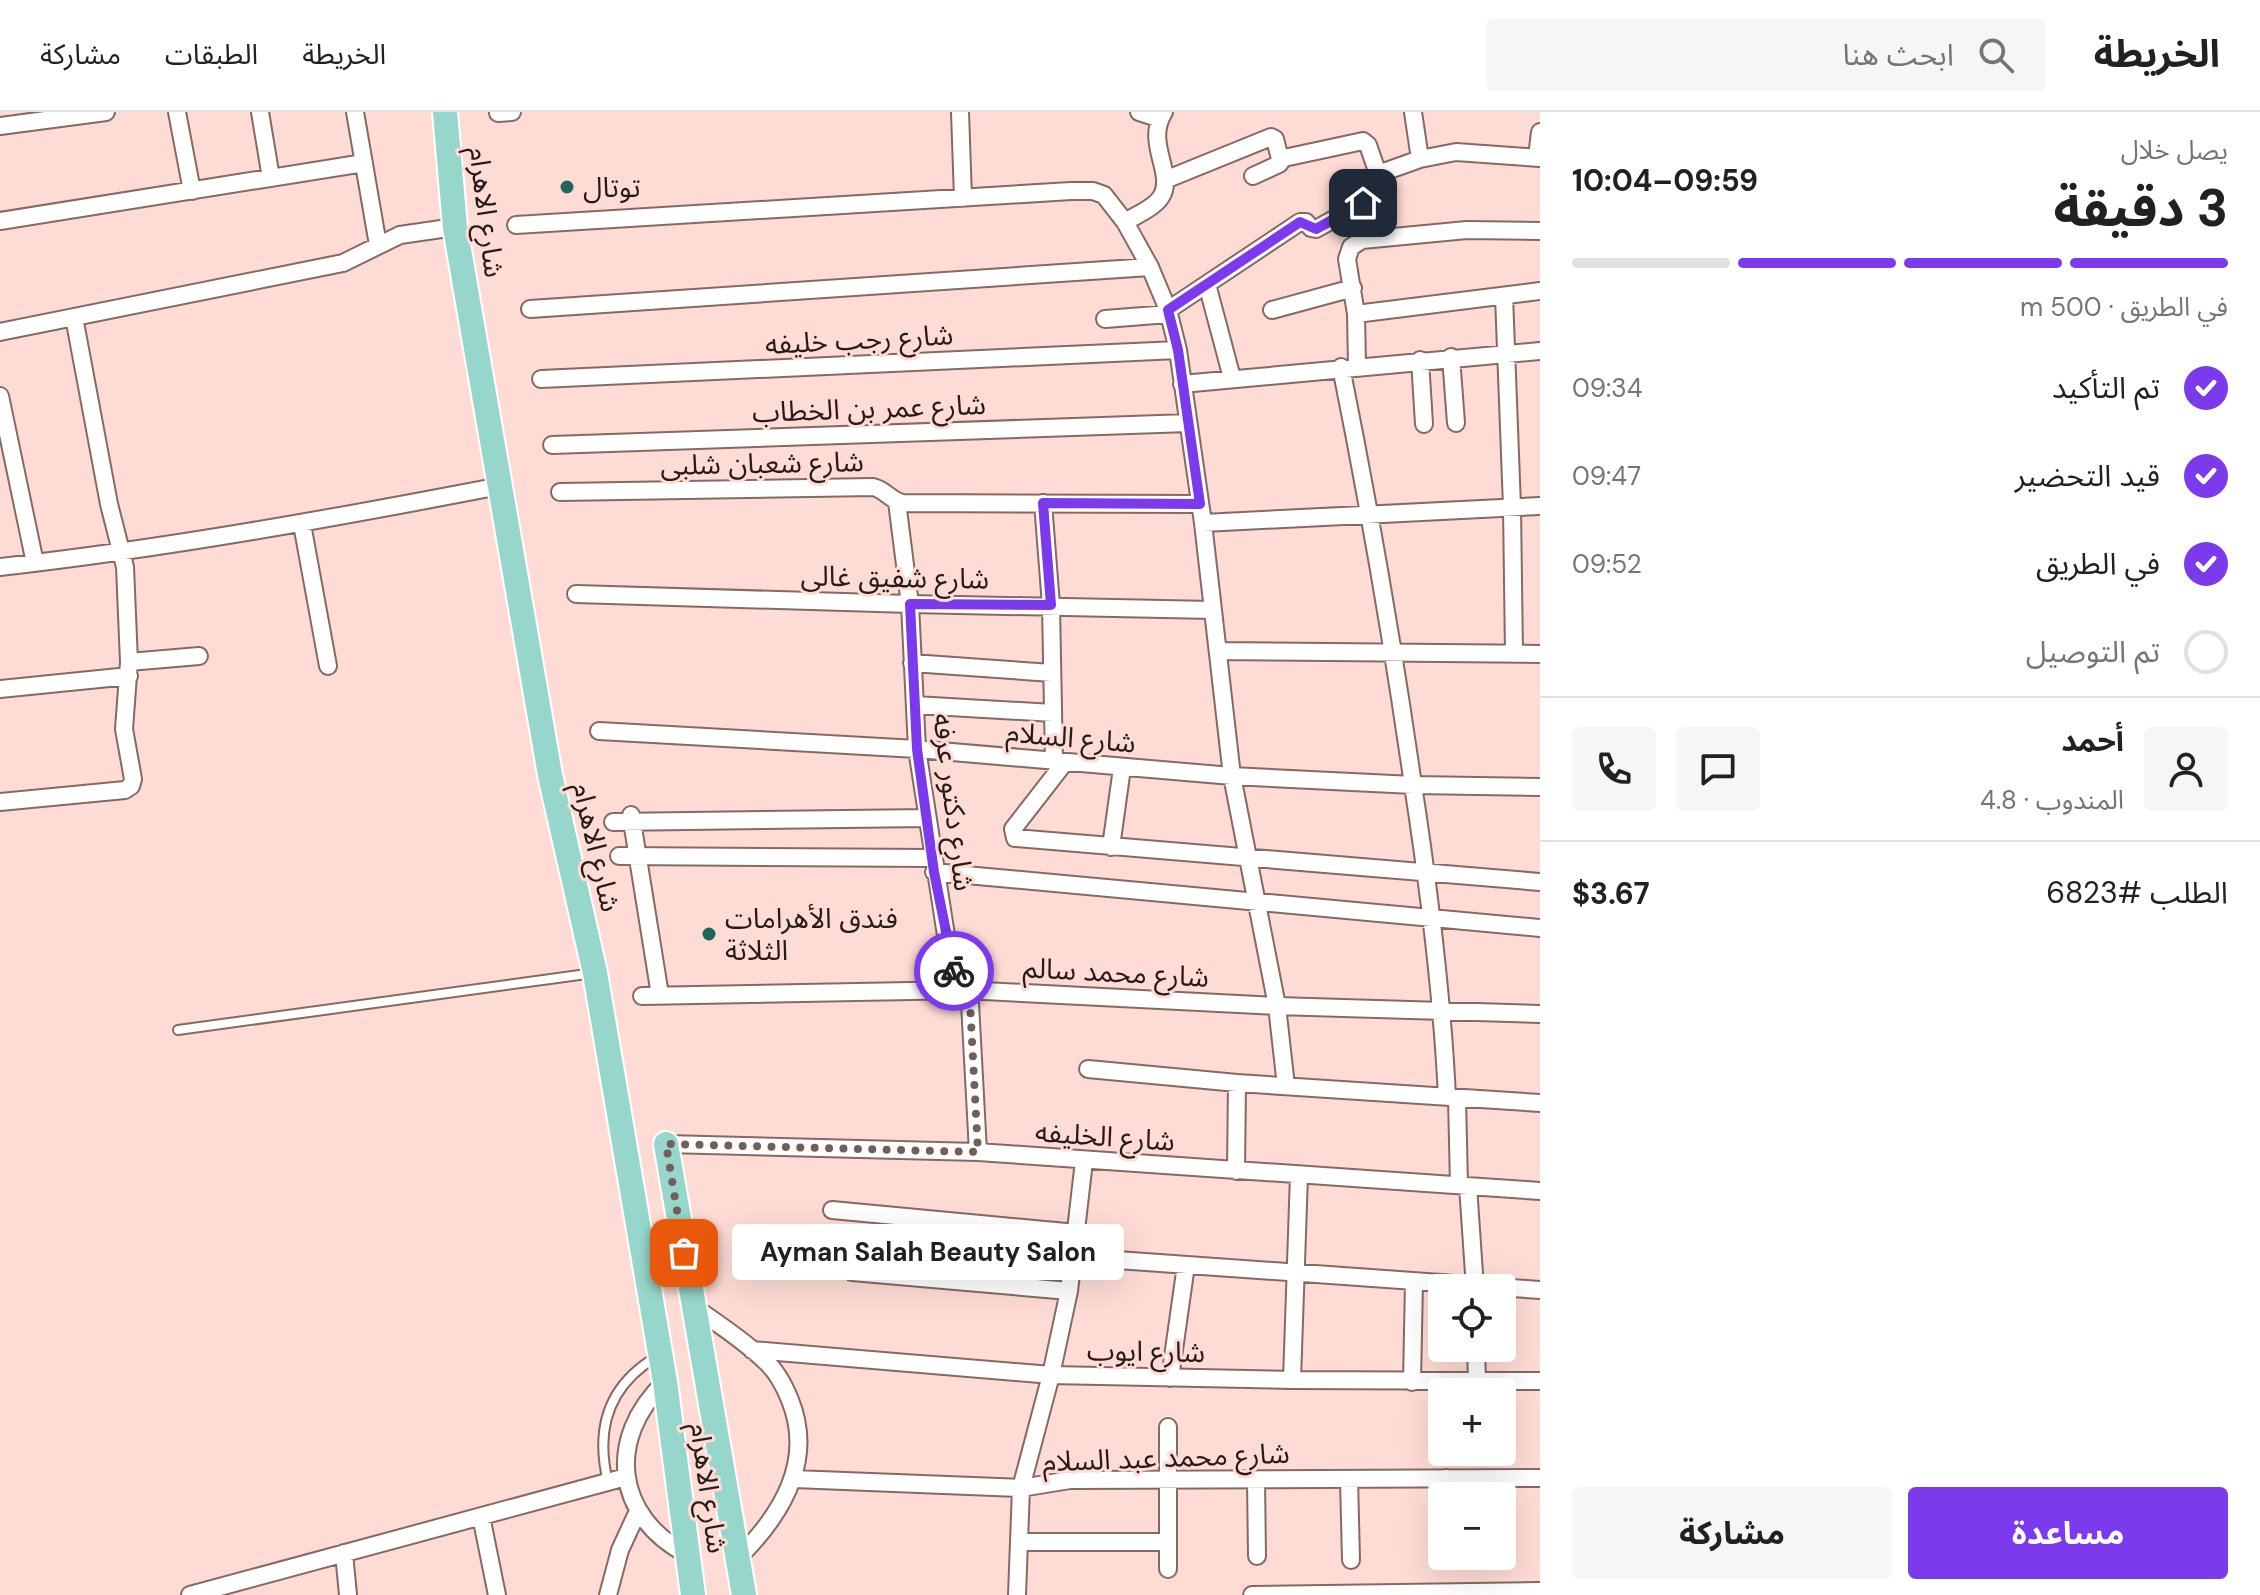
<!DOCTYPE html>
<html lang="ar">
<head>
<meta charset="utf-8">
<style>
  body { margin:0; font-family:"DM Sans","Noto Sans Arabic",sans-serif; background:#f6f6f6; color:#202124; direction:rtl; height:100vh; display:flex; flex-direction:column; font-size:30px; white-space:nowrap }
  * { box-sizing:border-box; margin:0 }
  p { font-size:26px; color:#757577 }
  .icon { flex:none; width:44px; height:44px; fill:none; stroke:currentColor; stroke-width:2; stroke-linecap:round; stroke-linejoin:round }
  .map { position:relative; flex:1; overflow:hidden; direction:ltr }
  .panel { display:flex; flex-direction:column; background:#fff; width:720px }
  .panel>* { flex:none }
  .fabs { position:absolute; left:1428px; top:1162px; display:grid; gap:16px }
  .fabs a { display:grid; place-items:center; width:88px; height:88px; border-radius:8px; background:#fff; box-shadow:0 8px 32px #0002; font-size:40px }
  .pin { position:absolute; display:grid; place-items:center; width:68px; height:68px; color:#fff; margin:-34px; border-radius:16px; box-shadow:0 4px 12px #0006 }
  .courier { position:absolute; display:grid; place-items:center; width:80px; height:80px; margin:-40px; border:6px solid #7c3aed; border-radius:50%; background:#fff; color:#222; box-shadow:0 2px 10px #0007 }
  .bubble { position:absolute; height:56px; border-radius:8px; background:#fff; box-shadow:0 8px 32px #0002; font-size:26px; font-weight:700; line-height:56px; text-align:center; direction:rtl }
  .headline em { font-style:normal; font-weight:700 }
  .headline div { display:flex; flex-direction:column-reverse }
  .headline { display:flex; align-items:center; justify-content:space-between; height:136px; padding:0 32px }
  h1 { font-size:52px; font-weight:700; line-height:60px }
  .bar { display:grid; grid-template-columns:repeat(4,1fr); gap:12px 8px; align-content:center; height:96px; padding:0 32px }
  .bar i { height:10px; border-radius:6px; background:#e0e0e0 }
  .bar .active { background:#7c3aed }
  .bar p { grid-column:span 4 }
  .line { display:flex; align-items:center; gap:20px; padding:0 32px; border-top:2px solid #e0e0e0 }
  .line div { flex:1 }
  .round { display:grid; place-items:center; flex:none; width:84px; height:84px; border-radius:8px; background:#f6f6f6 }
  ol { padding:0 32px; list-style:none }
  li { display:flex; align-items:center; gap:24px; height:88px }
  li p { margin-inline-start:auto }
  li .icon { padding:8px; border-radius:50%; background:#7c3aed; color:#fff; stroke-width:4 }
  li:last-child { color:#757577 }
  li i { width:44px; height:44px; border:4px solid #e0e0e0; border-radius:50% }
  .cta { display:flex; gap:16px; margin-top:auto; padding:16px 32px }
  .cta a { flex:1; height:92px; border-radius:8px; background:#7c3aed; color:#fff; font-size:32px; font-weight:700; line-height:92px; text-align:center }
  .cta a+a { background:#f6f6f6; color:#202124 }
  header { display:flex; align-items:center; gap:48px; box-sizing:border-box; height:112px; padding:0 40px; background:#fff; border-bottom:2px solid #e0e0e0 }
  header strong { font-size:38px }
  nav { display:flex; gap:44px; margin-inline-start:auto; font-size:28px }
  .search { width:560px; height:72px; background:#f6f6f6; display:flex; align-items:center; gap:20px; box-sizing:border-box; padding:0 28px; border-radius:8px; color:#757577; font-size:30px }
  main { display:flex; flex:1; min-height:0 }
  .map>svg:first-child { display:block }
</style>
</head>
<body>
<header>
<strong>الخريطة</strong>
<div class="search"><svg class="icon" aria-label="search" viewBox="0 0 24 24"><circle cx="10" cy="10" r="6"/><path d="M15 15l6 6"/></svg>ابحث هنا</div>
<nav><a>الخريطة</a><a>الطبقات</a><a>مشاركة</a></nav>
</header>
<main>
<section class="panel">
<div class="headline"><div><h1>3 دقيقة</h1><p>يصل خلال</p></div><em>09:59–10:04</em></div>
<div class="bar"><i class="active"></i><i class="active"></i><i class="active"></i><i></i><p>في الطريق · 500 m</p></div>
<ol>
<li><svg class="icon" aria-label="check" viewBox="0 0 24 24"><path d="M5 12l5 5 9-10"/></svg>تم التأكيد<p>09:34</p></li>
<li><svg class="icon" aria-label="check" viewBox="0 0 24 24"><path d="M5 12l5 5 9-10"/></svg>قيد التحضير<p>09:47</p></li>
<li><svg class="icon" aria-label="check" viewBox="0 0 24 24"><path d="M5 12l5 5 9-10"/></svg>في الطريق<p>09:52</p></li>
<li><i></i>تم التوصيل</li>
</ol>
<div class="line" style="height:144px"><a class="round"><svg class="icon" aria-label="person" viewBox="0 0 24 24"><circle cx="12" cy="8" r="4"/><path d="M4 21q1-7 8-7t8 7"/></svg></a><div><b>أحمد</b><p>المندوب · 4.8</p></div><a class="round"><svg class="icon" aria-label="chat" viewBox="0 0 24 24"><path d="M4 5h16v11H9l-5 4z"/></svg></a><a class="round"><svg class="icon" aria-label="phone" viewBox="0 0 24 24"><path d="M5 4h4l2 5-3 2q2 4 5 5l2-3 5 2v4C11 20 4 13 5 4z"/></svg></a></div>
<div class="line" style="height:104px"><div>الطلب #6823</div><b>$3.67</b></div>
<div class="cta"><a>مساعدة</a><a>مشاركة</a></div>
</section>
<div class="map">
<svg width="1540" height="1483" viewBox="0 0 1540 1483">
  <rect width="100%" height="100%" fill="#fedcd5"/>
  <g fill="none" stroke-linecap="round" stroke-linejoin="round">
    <defs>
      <path id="lane" d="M178 918 594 861
        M608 1370C595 1317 608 1274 656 1245"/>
      <path id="street" d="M177 0 192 79
        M260 0 271 66
        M355 0 378 133
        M960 0 963 86
        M1139 0 1160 7
        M1413 0 1420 47
        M498 1 512 0
        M0 14 106 0
        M1537 45 1540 20
        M1253 64 1279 52 1284 46
        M1165 68 1271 25 1275 27 1279 43 1284 46 1363 29 1368 33 1378 62
        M0 109 364 51
        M1125 110C1136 103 1154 96 1161 85 1176 61 1144 32 1164 0
        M516 113 1071 79H1093L1104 83 1125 110 1150 155 1168 198 1178 238 1203 411 1232 664 1277 894 1286 974
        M1362 128 1467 118 1540 119
        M1207 172 1232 266
        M1504 184 1512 395 1514 542
        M530 197 1150 155
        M1168 198 1300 110H1306L1311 116 1316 117 1363 91
        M1272 198 1353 176
        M1356 202 1540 179
        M1105 207 1169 202
        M0 220 343 151 400 123 455 115
        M1451 245 1456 311
        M1420 248 1424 312
        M1357 254 1356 202 1347 147 1351 135 1362 128 1364 122C1366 99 1358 81 1378 62L1420 47 1456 40 1540 46
        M1341 255C1369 394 1393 533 1413 673 1429 777 1442 880 1447 985
        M541 267 1178 238
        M1182 272 1540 239
        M0 284 35 451
        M552 333 1188 311
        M560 380 873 375C886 378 891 389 903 391L1200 392
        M897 390 910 492 917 637 950 849 970 891 978 1040
        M1043 391 1051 493 1054 649
        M1203 411 1540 394
        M302 412 328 554
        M0 455C168 436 334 406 500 374
        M576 482 910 492 1212 498
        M1218 539 1540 542
        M129 550 199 544
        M912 551 1052 561
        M0 577 129 564
        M915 593 1053 601
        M599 619 917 637 1232 664 1413 673 1540 675
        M1065 650 1013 717 1015 726 1540 770
        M0 690 125 678 131 674 133 667 124 617 129 550 125 455 109 392 74 205
        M631 703 660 883
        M613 710 926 706
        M1111 735 1122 656
        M619 744 932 746
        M934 760 1540 816
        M642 884 965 878 1277 894 1540 902
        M1088 957 1237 971 1540 991
        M1457 986 1459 1073
        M666 1032 978 1040 1540 1079
        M1236 1059 1237 971
        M1468 1074 1475 1176
        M832 1098 1077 1121
        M1075 1145 1540 1178
        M852 1160 1069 1179
        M694 1195C717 1211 742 1227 763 1247 775 1257 784 1273 790 1288 815 1350 781 1404 737 1447
        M1476 1236 1477 1269
        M752 1238 1051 1263 1292 1268 1540 1269
        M1170 1266 1186 1153
        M1292 1268 1299 1063
        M665 1270C606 1326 614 1405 688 1443
        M1412 1270 1414 1170
        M1168 1315V1457
        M1446 1366 1447 1384
        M794 1367 1021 1376 1070 1368 1540 1366
        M1349 1367 1351 1448
        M1256 1368 1257 1444
        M481 1404 497 1483
        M1021 1430H1168
        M344 1441 348 1483
        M1448 1444V1445
        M190 1483 626 1365
        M608 1483 620 1438 638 1399
        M1017 1483 1021 1376 1051 1263 1069 1179 1084 1049
        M1252 1483 1540 1479"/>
      <path id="primary" d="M445 0 455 115 550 663 595 861 665 1270 693 1483
        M666 1032 744 1483"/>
    </defs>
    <use href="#lane" stroke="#866963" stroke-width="12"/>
    <use href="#street" stroke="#866963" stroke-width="20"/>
    <use href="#primary" stroke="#fff" stroke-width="28"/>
    <use href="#lane" stroke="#fff" stroke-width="8"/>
    <use href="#street" stroke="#fff" stroke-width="16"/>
    <use href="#primary" stroke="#97d6ca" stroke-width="24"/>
  </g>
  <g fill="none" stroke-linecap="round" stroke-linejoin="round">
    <path stroke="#725f5a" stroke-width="8" stroke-dasharray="0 14.4" d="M684 1141 666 1032 978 1040 970 891 954 859"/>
    <path stroke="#7c3aed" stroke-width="10" d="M954 859 934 760 917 637 910 492 1051 493 1043 391 1200 392 1178 238 1168 198 1300 110 1316 117 1363 91"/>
  </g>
  <g fill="#20665a" stroke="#fedcd5" stroke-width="3">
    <circle cx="567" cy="75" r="8"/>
    <circle cx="709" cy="822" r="8"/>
  </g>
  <g text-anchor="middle" stroke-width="6" stroke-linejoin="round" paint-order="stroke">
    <g font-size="28" fill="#261b18" stroke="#fedcd5" text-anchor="start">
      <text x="583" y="85">توتال</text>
      <text x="725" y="816">فندق الأهرامات<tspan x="725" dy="32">الثلاثة</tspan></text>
    </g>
    <g font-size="28" fill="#261b18" stroke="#fedcd5">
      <text transform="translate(487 100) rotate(83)" y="10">شارع الاهرام</text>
      <text transform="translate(859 227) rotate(-3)" y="10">شارع رجب خليفه</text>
      <text transform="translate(869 296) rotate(-2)" y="10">شارع عمر بن الخطاب</text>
      <text transform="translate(762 351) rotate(-1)" y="10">شارع شعبان شلبى</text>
      <text transform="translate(895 465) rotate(1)" y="10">شارع شفيق غالى</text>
      <text transform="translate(1071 625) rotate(5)" y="10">شارع السلام</text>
      <text transform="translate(954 690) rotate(83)" y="10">شارع دكتور عرفه</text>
      <text transform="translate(597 735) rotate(77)" y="10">شارع الاهرام</text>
      <text transform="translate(1116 860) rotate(3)" y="10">شارع محمد سالم</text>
      <text transform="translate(1105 1024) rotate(4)" y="10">شارع الخليفه</text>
      <text transform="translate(1146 1239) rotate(1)" y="10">شارع ايوب</text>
      <text transform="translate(1166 1345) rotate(-2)" y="10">شارع محمد عبد السلام</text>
      <text transform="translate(709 1376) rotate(82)" y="10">شارع الاهرام</text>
    </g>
  </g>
</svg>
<div class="fabs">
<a><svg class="icon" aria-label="locate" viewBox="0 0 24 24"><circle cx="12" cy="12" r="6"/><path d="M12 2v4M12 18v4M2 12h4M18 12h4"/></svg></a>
<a>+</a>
<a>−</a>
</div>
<div class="pin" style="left:684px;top:1141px;background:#ea580c"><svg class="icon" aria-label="bag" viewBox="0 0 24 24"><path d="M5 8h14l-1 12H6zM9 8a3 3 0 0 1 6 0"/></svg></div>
<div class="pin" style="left:1363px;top:91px;background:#1f2937"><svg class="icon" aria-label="home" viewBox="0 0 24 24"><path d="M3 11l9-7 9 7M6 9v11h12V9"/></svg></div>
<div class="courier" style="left:954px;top:859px"><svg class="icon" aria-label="bike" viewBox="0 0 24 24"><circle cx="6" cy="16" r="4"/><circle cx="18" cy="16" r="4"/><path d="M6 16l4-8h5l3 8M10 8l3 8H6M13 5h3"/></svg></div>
<div class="bubble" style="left:732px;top:1112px;width:392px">Ayman Salah Beauty Salon</div>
</div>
</main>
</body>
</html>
